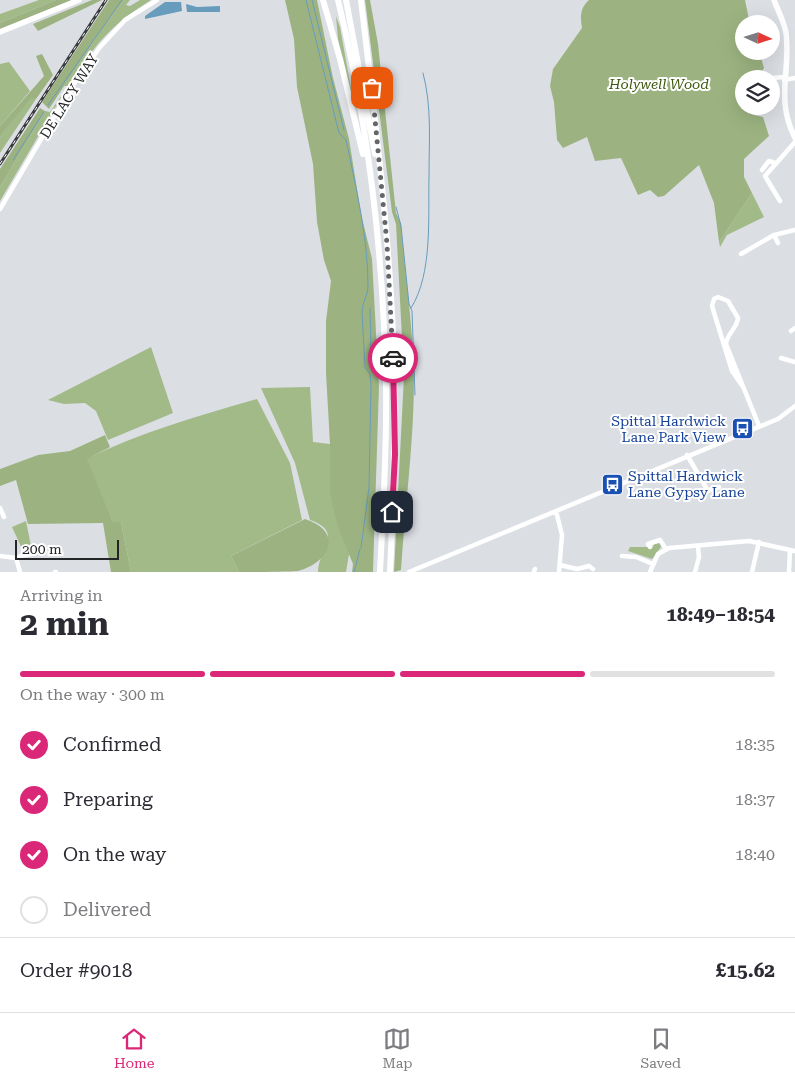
<!DOCTYPE html>
<html lang="en">
<head>
<meta charset="utf-8">
<style>
  body { margin:0; font-family:"Roboto Serif",serif; background:#f7f7f7; color:#2b2b33; height:100vh; display:flex; flex-direction:column; font-size:19px; white-space:nowrap }
  * { box-sizing:border-box; margin:0 }
  p { font-size:16px; color:#7c7c81 }
  .icon { flex:none; width:28px; height:28px; fill:none; stroke:currentColor; stroke-width:2; stroke-linecap:round; stroke-linejoin:round }
  .map { position:relative; height:572px; overflow:hidden }
  .sheet { display:flex; flex-direction:column; background:#fff; flex:1 }
  .sheet>* { flex:none }
  .needle { width:32px; rotate:94deg }
  .tools { position:absolute; left:735px; top:15px; display:grid; gap:10px }
  .tools a { display:grid; place-items:center; width:45px; height:45px; border-radius:50%; background:#fff; box-shadow:0 5px 20px #0002; font-size:25px }
  .scale { position:absolute; left:15px; bottom:12px; width:104px; box-sizing:border-box; padding-left:5px; border:2px solid #242527; border-top:0; font-size:14px; line-height:18px; white-space:nowrap; color:#242527; -webkit-text-stroke:4px #fff; paint-order:stroke }
  .pin { position:absolute; display:grid; place-items:center; width:42px; height:42px; color:#fff; margin:-21px; border-radius:10px; box-shadow:0 2px 8px #0006 }
  .courier { position:absolute; display:grid; place-items:center; width:50px; height:50px; margin:-25px; border:4px solid #db2777; border-radius:50%; background:#fff; color:#222; box-shadow:0 1px 6px #0007 }
  .head em { font-style:normal; font-weight:700 }
  .head div { display:flex; flex-direction:column-reverse }
  .head { display:flex; align-items:center; justify-content:space-between; height:85px; padding:0 20px }
  h1 { font-size:32px; font-weight:700; line-height:38px }
  .bar { display:grid; grid-template-columns:repeat(4,1fr); gap:8px 5px; align-content:center; height:60px; padding:0 20px }
  .bar i { height:6px; border-radius:4px; background:#e1e1e2 }
  .bar .current { background:#db2777 }
  .bar p { grid-column:span 4 }
  .line { display:flex; align-items:center; gap:12px; padding:0 20px; border-top:1px solid #e1e1e2 }
  .line div { flex:1 }
  ol { padding:0 20px; list-style:none }
  li { display:flex; align-items:center; gap:15px; height:55px }
  li p { margin-inline-start:auto }
  li .icon { padding:5px; border-radius:50%; background:#db2777; color:#fff; stroke-width:4 }
  li:last-child { color:#7c7c81 }
  li i { width:28px; height:28px; border:2px solid #e1e1e2; border-radius:50% }
  .tab-bar { display:flex; justify-content:space-around; align-items:center; height:70px; border-top:1px solid #e1e1e2; background:#fff; font-size:14px; color:#7c7c81 }
  .tab-bar a { display:grid; justify-items:center; gap:2px }
  .tab-bar .current { color:#db2777 }
  .map>svg:first-child { display:block }
</style>
</head>
<body>
<div class="map">
<svg width="795" height="572" viewBox="0 0 795 572">
  <rect width="100%" height="100%" fill="#dbdfe4"/>
  <path fill="#a2b988" d="M39 0H56L0 23V14Z
    M124 0H130L126 5 130 6 140 0H151C108 27 96 44 68 86H64L103 27Z
    M336 16 340 27 356 116 338 39Z
    M9 62 30 91 0 126V64Z
    M66 89 0 201V187L45 111 50 112Z
    M31 97 36 99 0 153V137Z
    M752 193 764 217 727 235 720 247 719 242Z
    M151 347 173 413 108 440 96 411 85 403 64 404 48 400Z
    M310 387 313 442 330 444V496L349 554 346 572H318C318 549 345 532 310 520L295 463 261 388Z
    M257 399 290 463 302 520 231 556 239 572H131L121 522H113L86 459C141 432 198 416 257 399Z
    M26 521 32 551 24 553 12 527Z
    M660 543 661 547 652 559 628 551 630 547H653L654 544Z"/>
  <path fill="#9cb381" d="M56 0H72L0 29V23Z
    M92 0H102L38 31 33 24Z
    M109 0H124L103 27 49 109 42 102Z
    M285 0H317L333 78 349 139 361 214 372 259 379 387 373 572H352L353 564 339 530 330 496V444L326 373V321L331 281 324 260 317 222 313 164 297 87 294 39Z
    M365 0H370L378 44 396 213 401 223C405 274 413 326 414 378 414 443 405 506 401 570L394 572 404 376 396 224 392 212Z
    M589 0H745L750 24H744V51H759L764 68 758 78 744 79 742 94 744 109 754 115 763 117 769 136 744 159V177L752 193 719 242 714 203 699 165 664 196 658 197 650 190 638 195 621 158 595 161 587 137 563 148 557 140 554 102 550 86 553 69 582 28C580 17 580 8 589 0Z
    M42 54 53 75 36 99 31 98 0 137V126L44 76 36 56Z
    M40 108 45 111 0 187V169Z
    M105 435 110 447 87 459 113 522H121L131 572H111L103 523 28 524 16 480 0 486V469L38 455 70 451Z
    M305 519C345 532 329 563 298 571 283 572 256 572 239 572L231 556Z"/>
  <path fill="#679cbc" d="M165 2H181L182 11 145 19V16Z
    M186 4 197 7 220 6V12H187Z"/>
  <g fill="none" stroke-linecap="round" stroke-linejoin="round">
    <path stroke="#679cbc" stroke-width="1" d="M306 0 339 133 346 140C356 187 368 238 368 286 368 295 362 303 362 312L365 367 370 374 371 384 369 488 361 548
      M312 0 344 130
      M48 105 122 0
      M13 160 44 112
      M396 207 401 226 409 304 412 311 415 395
      M370 308 371 355
      M411 308C433 274 428 215 429 176 429 141 432 107 423 73
      M354 572 360 549"/>
    <path stroke="#fff" stroke-width="4.5" d="M762 79 784 77
      M784 80 795 78
      M762 170 769 161 775 163
      M780 201 765 176 795 142
      M0 209 71 88 100 47 125 20 157 0
      M774 235 795 230
      M741 254 774 235 778 243
      M791 331 795 328
      M781 358 795 362
      M743 387 732 371 712 306 714 299 718 297 728 301 738 318C737 329 727 333 726 344L759 426
      M687 455 708 491
      M696 495 719 487
      M0 508 4 517
      M556 511 562 535 559 572
      M650 547 648 544 660 540 666 549
      M0 556 16 558 20 572
      M622 556 636 557 653 564
      M17 559 20 556 31 554
      M560 565 577 569 589 566 593 569
      M55 572H56
      M409 572 778 419 795 406
      M534 572 535 569
      M650 572 658 554 669 548 749 541 795 551
      M695 572 699 557 698 547
      M752 572 759 542
      M789 572 790 550"/>
    <path stroke="#fff" stroke-width="5.5" d="M774 0C778 11 784 21 786 33 791 71 775 99 795 138
      M0 32 79 0"/>
    <path stroke="#fff" stroke-width="6" d="M323 0 340 59 363 154
      M338 0C369 127 384 260 386 390 387 451 383 511 380 572
      M346 0 375 154
      M361 0C374 111 388 221 393 333 396 413 394 492 390 572"/>
    <defs>
      <path id="rail" d="M0 164 106 0"/>
    </defs>
    <use href="#rail" stroke="#393a3d" stroke-width="3"/>
    <use href="#rail" stroke="#fff" stroke-width="1" stroke-dasharray="4" stroke-linecap="butt"/>
  </g>
  <g fill="none" stroke-linecap="round" stroke-linejoin="round">
    <path stroke="#646669" stroke-width="5" stroke-dasharray="0 9" d="M372 88 387 244 393 358"/>
    <path stroke="#db2777" stroke-width="6" d="M392 512 395 454 393 358"/>
  </g>
  <defs>
    <symbol id="bus-square" viewBox="-11 -11 22 22"><rect x="-9" y="-9" width="18" height="18" rx="4" fill="#1a4fb4" stroke="#fff"/><path d="M-5-6H5V4H4V6H2V4H-2V6H-4V4H-5ZM-3.5-4V0h7V-4ZM-3.5 1.2v1.5H-2V1.2ZM2 1.2v1.5H3.5V1.2Z" fill="#fff"/></symbol>
  </defs>
  <g fill-rule="evenodd">
    <use href="#bus-square" x="730" y="416" width="25" height="25"/>
    <use href="#bus-square" x="600" y="472" width="25" height="25"/>
  </g>
  <g text-anchor="middle" stroke-width="4" stroke-linejoin="round" paint-order="stroke">
    <g font-size="14" font-style="italic" fill="#3e590e" stroke="#fff">
      <text x="659" y="89">Holywell Wood</text>
    </g>
    <g font-size="14" fill="#242527" stroke="#fff">
      <text transform="translate(69 96) rotate(-58)" y="5">DE LACY WAY</text>
    </g>
    <g font-size="14" fill="#164399" stroke="#fff" text-anchor="end">
      <text x="726" y="426">Spittal Hardwick<tspan x="726" dy="16">Lane Park View</tspan></text>
      <text x="628" y="481" text-anchor="start">Spittal Hardwick<tspan x="628" dy="16">Lane Gypsy Lane</tspan></text>
    </g>
  </g>
</svg>
<div class="tools">
<a><svg class="needle" viewBox="-14 -14 28 28"><path d="M0-13l5 13h-10z" fill="#e53935"/><path d="M0 13l5-13h-10z" fill="#7c7c81"/></svg></a>
<a><svg class="icon" aria-label="layers" viewBox="0 0 24 24"><path d="M12 4l9 5-9 5-9-5zM3 14l9 5 9-5"/></svg></a>
</div>
<div class="scale">200 m</div>
<div class="pin" style="left:372px;top:88px;background:#ea580c"><svg class="icon" aria-label="bag" viewBox="0 0 24 24"><path d="M5 8h14l-1 12H6zM9 8a3 3 0 0 1 6 0"/></svg></div>
<div class="pin" style="left:392px;top:512px;background:#1f2937"><svg class="icon" aria-label="home" viewBox="0 0 24 24"><path d="M3 11l9-7 9 7M6 9v11h12V9"/></svg></div>
<div class="courier" style="left:393px;top:358px"><svg class="icon" aria-label="car" viewBox="0 0 24 24"><path d="M5 17H2v-5l4-1 3-4h7l3 4 3 1v5h-3M9 17h6M6 11h13"/><circle cx="7" cy="17" r="2"/><circle cx="17" cy="17" r="2"/></svg></div>
</div>
<section class="sheet">
<div class="head"><div><h1>2 min</h1><p>Arriving in</p></div><em>18:49–18:54</em></div>
<div class="bar"><i class="current"></i><i class="current"></i><i class="current"></i><i></i><p>On the way · 300 m</p></div>
<ol>
<li><svg class="icon" aria-label="check" viewBox="0 0 24 24"><path d="M5 12l5 5 9-10"/></svg>Confirmed<p>18:35</p></li>
<li><svg class="icon" aria-label="check" viewBox="0 0 24 24"><path d="M5 12l5 5 9-10"/></svg>Preparing<p>18:37</p></li>
<li><svg class="icon" aria-label="check" viewBox="0 0 24 24"><path d="M5 12l5 5 9-10"/></svg>On the way<p>18:40</p></li>
<li><i></i>Delivered</li>
</ol>
<div class="line" style="height:65px"><div>Order #9018</div><b>£15.62</b></div>
</section>
<nav class="tab-bar">
<a class="current"><svg class="icon" aria-label="home" viewBox="0 0 24 24"><path d="M3 11l9-7 9 7M6 9v11h12V9"/></svg>Home</a>
<a><svg class="icon" aria-label="map" viewBox="0 0 24 24"><path d="M3 6l6-2 6 2 6-2v14l-6 2-6-2-6 2zM9 4v14M15 6v14"/></svg>Map</a>
<a><svg class="icon" aria-label="saved" viewBox="0 0 24 24"><path d="M7 4h10v16l-5-4-5 4z"/></svg>Saved</a>
</nav>
</body>
</html>
